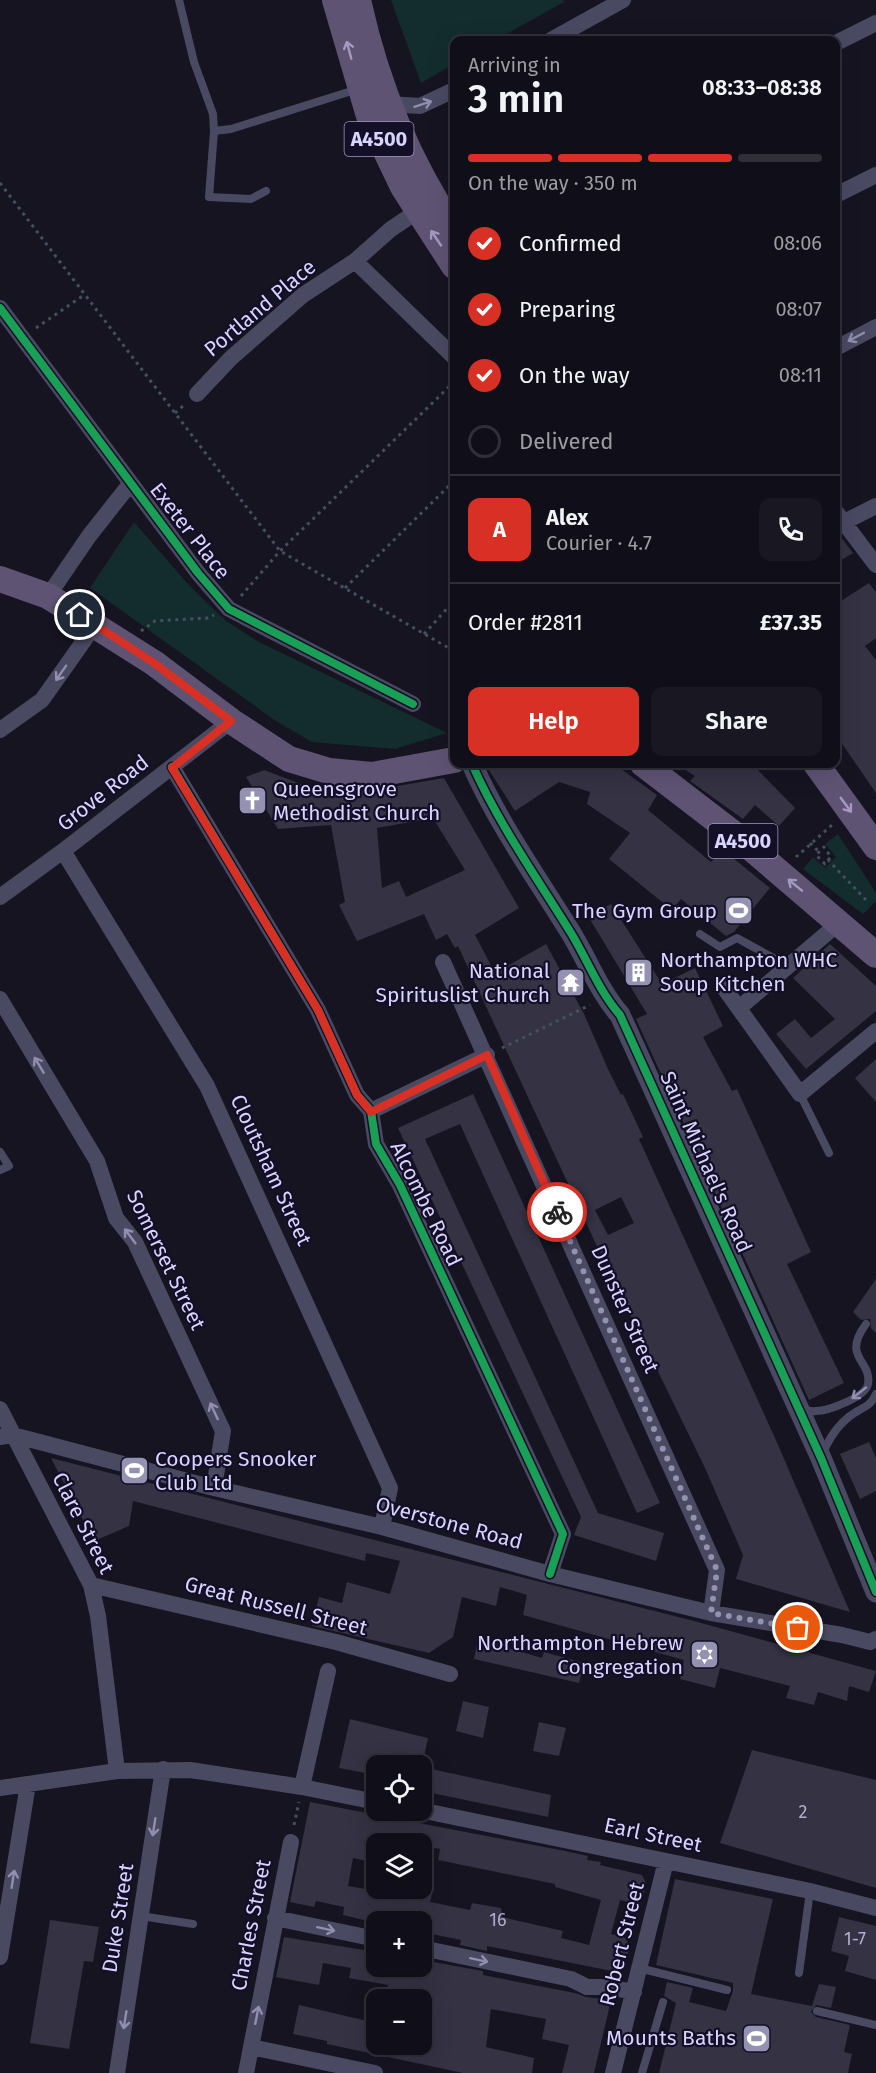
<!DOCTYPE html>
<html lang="en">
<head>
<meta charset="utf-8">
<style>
  body { margin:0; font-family:"Fira Sans",sans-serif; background:#191822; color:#f1f3f6; height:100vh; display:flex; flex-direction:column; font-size:22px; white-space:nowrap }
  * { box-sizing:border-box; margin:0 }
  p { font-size:20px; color:#9c9ca2 }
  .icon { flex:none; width:33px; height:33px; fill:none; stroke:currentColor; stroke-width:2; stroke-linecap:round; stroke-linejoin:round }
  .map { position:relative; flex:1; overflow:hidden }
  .details { position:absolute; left:450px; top:36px; width:390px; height:732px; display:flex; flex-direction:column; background:#100f19; border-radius:12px; box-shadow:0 6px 24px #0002,0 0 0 2px #302f38 }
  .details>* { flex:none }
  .fabs { position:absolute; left:366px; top:1755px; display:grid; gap:12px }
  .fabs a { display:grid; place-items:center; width:66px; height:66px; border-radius:12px; background:#100f19; box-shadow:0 6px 24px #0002,0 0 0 2px #302f38; font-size:30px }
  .pin { position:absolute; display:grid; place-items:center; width:51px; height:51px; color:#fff; margin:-26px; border:3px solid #fff; border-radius:50%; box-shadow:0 2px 6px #0007 }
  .courier { position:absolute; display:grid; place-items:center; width:60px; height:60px; margin:-30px; border:4px solid #d93025; border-radius:50%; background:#fff; color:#222; box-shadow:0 2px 8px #0007 }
  .head em { font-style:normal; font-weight:600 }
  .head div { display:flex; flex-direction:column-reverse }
  .head { display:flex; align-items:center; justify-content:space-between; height:102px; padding:0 18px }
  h1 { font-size:39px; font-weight:600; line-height:45px }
  .bar { display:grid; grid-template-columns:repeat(4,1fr); gap:9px 6px; align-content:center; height:72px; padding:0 18px }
  .bar i { height:8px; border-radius:4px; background:#302f38 }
  .bar .current { background:#d93025 }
  .bar p { grid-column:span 4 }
  .line { display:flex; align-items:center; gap:15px; padding:0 18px; border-top:2px solid #302f38 }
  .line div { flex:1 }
  .round { display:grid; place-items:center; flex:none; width:63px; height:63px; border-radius:12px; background:#191822 }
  ol { padding:0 18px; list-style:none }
  li { display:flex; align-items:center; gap:18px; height:66px }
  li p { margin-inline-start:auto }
  li .icon { padding:6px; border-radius:50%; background:#d93025; color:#fff; stroke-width:4 }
  li:last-child { color:#9c9ca2 }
  li i { width:33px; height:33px; border:3px solid #302f38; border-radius:50% }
  .primary-button { display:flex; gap:12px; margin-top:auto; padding:12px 18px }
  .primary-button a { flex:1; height:69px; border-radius:12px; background:#d93025; color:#fff; font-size:24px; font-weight:600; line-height:69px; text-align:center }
  .primary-button a+a { background:#191822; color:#f1f3f6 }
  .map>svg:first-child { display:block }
</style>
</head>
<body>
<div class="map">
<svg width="876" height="2073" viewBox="0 0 876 2073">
  <rect width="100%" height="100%" fill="#161421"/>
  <path fill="#132c2d" d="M391 0H563L564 2 496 40H454V64L421 83Z
    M134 522 188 584 225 620 259 642 447 733 395 749 312 742 276 721 90 588Z
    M838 834 876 893V901L863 914 803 869 813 857 825 868 836 857 825 844Z"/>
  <path fill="#343243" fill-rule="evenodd" d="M836 536H840L853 553 836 563Z
    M869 583 876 592V638L865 646 876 660V793L836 735V604Z
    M516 764H610L621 769 657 795 648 810 711 862 722 849 770 888 734 932 726 936 681 899 672 910 609 859 630 833 587 804 590 792 559 782 515 811 489 770Z
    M676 764H752L795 808 779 826 755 805 743 819 690 781 695 776Z
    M264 770 317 790H374L444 778 519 908 475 935 495 973 546 944 584 1014 608 1069 621 1095 623 1094 643 1137 639 1139 775 1438 850 1612 736 1579 743 1555 705 1468 595 1242 458 946 455 948 447 934 436 940 424 914 357 941 339 905 345 902 331 825 278 829 246 777ZM433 818 465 870 406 897 399 881 382 888 377 828ZM621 1197 634 1223 608 1235 595 1210Z
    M611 904 662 984 695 968 723 1026 703 1037 732 1091 737 1089 811 1252 787 1264 844 1383 809 1400 636 1019 647 1014 588 916Z
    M830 944 876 986V1011L806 1069 776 1034 795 1019 811 1038 835 1019 793 978Z
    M876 1059V1102L855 1078Z
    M473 1094 660 1503 637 1513 460 1124 425 1139 598 1513 664 1533 656 1561 574 1535 581 1517 398 1128Z
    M876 1279V1333L871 1328 870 1319 861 1320 853 1312Z
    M869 1442 876 1458V1491L860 1499 840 1454Z
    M51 1458 694 1621 876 1671 869 1692 849 1686 847 1701 818 1692 814 1705 786 1698 790 1686 720 1668 715 1688 680 1679 684 1660 523 1615 527 1595 500 1587 496 1606 462 1597 453 1637 429 1653 312 1626 319 1597 342 1603 347 1582 390 1594 400 1561 366 1553 365 1561 133 1501 129 1526 94 1541Z
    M478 1639 542 1658 544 1652 584 1663 579 1683 474 1659Z
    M463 1701 489 1707 483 1738 456 1731Z
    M350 1719 428 1738 422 1766H376V1775L339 1768Z
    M539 1722 566 1728 559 1756 533 1751Z
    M752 1750 876 1780V1888L720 1843Z
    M422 1767 551 1795 548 1817 422 1791Z
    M310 1802 565 1851 588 1856 587 1860 601 1862 600 1865 642 1875 646 1883 642 1900 636 1904 620 1900 611 1934 625 1938 630 1946 623 1970 617 1972 487 1946V1951L460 1945 461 1940 422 1932V1922H372L343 1915 344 1907 316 1901 314 1907 290 1902ZM369 1844H422V1846L440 1849 438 1860 555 1884V1887L601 1900 589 1945 561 1938 563 1931 502 1917 501 1908 472 1903 470 1910 430 1902 432 1894 405 1888H402L400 1895 348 1886 353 1858 367 1861Z
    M675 1879 773 1899 751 1994 812 2006 819 1984 836 1987 831 2008 816 2005 811 2012 816 2017 850 2025 844 2052 852 2054 848 2073H659L676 2003 664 1996 667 1982 693 1988 689 2002 726 2011 733 1991V1983L656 1965Z
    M839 1917 876 1926V1980L845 1971 849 1956 831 1951Z
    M50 1920 99 1927 93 1962 84 1961 69 2049 30 2043Z
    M284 1937 376 1952V1966H422V1960L483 1971V1975L575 1993 586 1997 611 2000 594 2073H562L569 2045 542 2039 546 2019 491 2009 486 2047 534 2058 532 2073H463L327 2044V2041L293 2034 299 2005 376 2023V2044H422L424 2000 386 1994 388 1985 349 1978 351 1968 323 1963 319 1985 276 1977Z"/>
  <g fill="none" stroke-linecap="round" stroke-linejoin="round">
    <path stroke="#44505f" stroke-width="3" stroke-dasharray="3 4.5" stroke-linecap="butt" d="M0 183 280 551 454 651
      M36 328 84 295
      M175 413 184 405
      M345 588 454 481
      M241 596 280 551 454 382
      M141 631 155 621 208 618 214 615
      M424 634 454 601
      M810 843 819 852
      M796 857 833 824
      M828 860 831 857 824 847 816 855 825 864 828 860 867 901
      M502 1048 590 1005
      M294 1825 299 1802"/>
    <path stroke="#4a4962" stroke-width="8" d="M179 0 194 62 213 114 214 131
      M266 191 251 199 209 197 214 131 231 129 358 89
      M700 934 720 947 737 938 788 966
      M800 1094 829 1153
      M0 1152 9 1166 0 1170
      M802 1409C807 1410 812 1412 816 1411 828 1411 866 1397 868 1384 872 1360 841 1358 866 1324
      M822 1455C829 1439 836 1427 850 1416 860 1408 871 1407 876 1394
      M141 1916 193 1924
      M639 1968 727 1990
      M799 1973 810 1891
      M817 2011 876 2025
      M642 2073 663 2002"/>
    <path stroke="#4a4962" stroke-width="16" d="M551 40 623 0
      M836 43 876 23
      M389 104 420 106 454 90
      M836 195 876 175
      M355 261 454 357
      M0 308 198 573 229 609 413 704
      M836 348 876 327
      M197 394 231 358 303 295 355 261 391 229 427 205
      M836 512 876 565
      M836 526 876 506
      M48 596 89 536 130 484
      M0 730 42 700 95 625
      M172 767 318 1010 357 1095 371 1111 376 1144 400 1185 563 1534 550 1574
      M63 851 207 1086 390 1488 382 1527
      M0 897 63 851 231 721
      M443 962 717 1570 711 1613
      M725 989 800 1094 876 1031
      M0 999 97 1161 116 1218 135 1242 223 1431 214 1488
      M739 1008 840 922
      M371 1111 487 1055
      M0 1409 91 1585 98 1616 117 1771
      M0 1437 13 1435 214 1488 382 1527 550 1574 711 1613 842 1635 870 1642 876 1639
      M91 1585 336 1642 450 1674
      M302 1787 328 1671
      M0 1788 117 1771 190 1770 302 1787 376 1802
      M420 1810 810 1891 876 1908
      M275 1918 376 1939
      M422 1948 571 1979 587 1987H608L634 1992
      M0 1957 28 1784
      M251 2047 375 2073
      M117 2073 163 1769
      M246 2073 291 1842
      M613 2073 666 1861"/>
    <path stroke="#4a4962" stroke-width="21" d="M472 764C498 823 537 878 571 933 588 961 599 991 620 1015L821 1458 876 1592"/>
    <path stroke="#5e5373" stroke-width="26" d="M335 0 369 116 403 187 454 266
      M358 0C376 82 407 160 454 230
      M0 579 48 596 154 663 231 721 289 759 329 771 372 775 454 760
      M643 764 738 837 876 955
      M816 764 876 847"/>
    <defs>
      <path id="cycleway" d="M0 308 198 573 229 609 413 704
        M472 764C498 823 537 878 571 933 588 961 599 991 620 1015L821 1458 876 1592
        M172 767 318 1010 357 1095 371 1111 376 1144 400 1185 563 1534 550 1574"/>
    </defs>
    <use href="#cycleway" stroke="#130f26" stroke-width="11"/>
    <use href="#cycleway" stroke="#1a9f57" stroke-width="8"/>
  </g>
  <defs><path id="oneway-shaft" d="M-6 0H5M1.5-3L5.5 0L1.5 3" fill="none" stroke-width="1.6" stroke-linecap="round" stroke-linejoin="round" transform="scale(1.5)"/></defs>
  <g stroke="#a29ac0">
    <use href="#oneway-shaft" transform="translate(349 50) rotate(-105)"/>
    <use href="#oneway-shaft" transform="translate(436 238) rotate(-124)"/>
    <use href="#oneway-shaft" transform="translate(846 805) rotate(54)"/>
    <use href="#oneway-shaft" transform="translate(795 885) rotate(-141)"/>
  </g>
  <g stroke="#928eb0">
    <use href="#oneway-shaft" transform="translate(423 104) rotate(-18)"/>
    <use href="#oneway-shaft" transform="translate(856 337) rotate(152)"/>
    <use href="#oneway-shaft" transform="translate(61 673) rotate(125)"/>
    <use href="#oneway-shaft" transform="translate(39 1065) rotate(-121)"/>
    <use href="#oneway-shaft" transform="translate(130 1236) rotate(-127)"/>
    <use href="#oneway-shaft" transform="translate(859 1393) rotate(142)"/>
    <use href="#oneway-shaft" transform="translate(214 1411) rotate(-115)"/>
    <use href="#oneway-shaft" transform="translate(154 1827) rotate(99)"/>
    <use href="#oneway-shaft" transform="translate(13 1879) rotate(-81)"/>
    <use href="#oneway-shaft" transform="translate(326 1929) rotate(12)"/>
    <use href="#oneway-shaft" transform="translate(479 1960) rotate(12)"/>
    <use href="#oneway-shaft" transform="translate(257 2015) rotate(-79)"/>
    <use href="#oneway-shaft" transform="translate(125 2020) rotate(99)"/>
  </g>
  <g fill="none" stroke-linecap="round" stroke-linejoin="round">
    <path stroke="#9591b1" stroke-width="6" stroke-dasharray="0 10.8" d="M557 1212 717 1570 711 1613 798 1628"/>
    <path stroke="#d93025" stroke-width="8" d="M80 615 154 663 231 721 172 768 318 1010 357 1095 371 1112 487 1055 557 1212"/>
  </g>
  <defs>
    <symbol id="church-square" viewBox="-11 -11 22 22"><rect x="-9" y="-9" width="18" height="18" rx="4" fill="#9591b1" stroke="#130f26"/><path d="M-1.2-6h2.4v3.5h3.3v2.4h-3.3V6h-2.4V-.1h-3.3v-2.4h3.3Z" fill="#fff"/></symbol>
    <symbol id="stadium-square" viewBox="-11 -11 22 22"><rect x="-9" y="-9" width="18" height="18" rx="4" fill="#9591b1" stroke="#130f26"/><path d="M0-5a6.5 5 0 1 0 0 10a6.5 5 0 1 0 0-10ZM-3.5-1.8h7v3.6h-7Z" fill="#fff"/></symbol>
    <symbol id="building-square" viewBox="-11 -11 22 22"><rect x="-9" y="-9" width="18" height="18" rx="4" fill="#9591b1" stroke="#130f26"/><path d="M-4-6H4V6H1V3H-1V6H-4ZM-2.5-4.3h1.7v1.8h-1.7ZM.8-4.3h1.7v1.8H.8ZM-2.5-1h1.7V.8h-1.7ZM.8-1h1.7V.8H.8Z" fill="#fff"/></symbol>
    <symbol id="temple-square" viewBox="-11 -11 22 22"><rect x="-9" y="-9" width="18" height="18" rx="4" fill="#9591b1" stroke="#130f26"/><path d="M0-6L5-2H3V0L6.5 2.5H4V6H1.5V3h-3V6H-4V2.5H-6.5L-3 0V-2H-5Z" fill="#fff"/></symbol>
    <symbol id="synagogue-square" viewBox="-11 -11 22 22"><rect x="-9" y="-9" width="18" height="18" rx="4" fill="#9591b1" stroke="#130f26"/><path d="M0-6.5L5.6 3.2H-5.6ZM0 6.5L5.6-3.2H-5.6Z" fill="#fff"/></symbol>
  </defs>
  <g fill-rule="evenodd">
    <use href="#church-square" x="236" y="784" width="33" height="33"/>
    <use href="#stadium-square" x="722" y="894" width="33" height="33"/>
    <use href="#building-square" x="622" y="956" width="33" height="33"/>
    <use href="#temple-square" x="554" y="966" width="33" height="33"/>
    <use href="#stadium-square" x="118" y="1454" width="33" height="33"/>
    <use href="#synagogue-square" x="688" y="1638" width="33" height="33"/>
    <use href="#stadium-square" x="740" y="2022" width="33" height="33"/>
  </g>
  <g text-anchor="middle" stroke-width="4.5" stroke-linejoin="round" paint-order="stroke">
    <g font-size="18" fill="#b0acd0">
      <text x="803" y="1818">2</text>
      <text x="498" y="1926">16</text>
      <text x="855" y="1945">1-7</text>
    </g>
    <g fill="#130f26" stroke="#9e99be" stroke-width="1.5">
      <rect x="344.5" y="122" width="69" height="34" rx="4.5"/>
      <rect x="708.5" y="824" width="69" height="34" rx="4.5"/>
    </g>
    <g font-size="20" font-weight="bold" fill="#d9d4ff">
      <text x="379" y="146">A4500</text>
      <text x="743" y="848">A4500</text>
    </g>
    <g font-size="21" fill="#d9d4ff" stroke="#130f26">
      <text transform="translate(260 308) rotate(-40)" y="7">Portland Place</text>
      <text transform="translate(190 531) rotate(52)" y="7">Exeter Place</text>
      <text transform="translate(103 793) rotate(-38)" y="7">Grove Road</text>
      <text transform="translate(706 1162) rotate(66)" y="7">Saint Michael's Road</text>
      <text transform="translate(271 1170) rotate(65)" y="7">Cloutsham Street</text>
      <text transform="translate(426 1204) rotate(64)" y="7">Alcombe Road</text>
      <text transform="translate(166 1260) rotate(64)" y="7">Somerset Street</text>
      <text transform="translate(625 1309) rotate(66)" y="7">Dunster Street</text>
      <text transform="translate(83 1523) rotate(63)" y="7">Clare Street</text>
      <text transform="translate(449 1523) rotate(15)" y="7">Overstone Road</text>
      <text transform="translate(276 1606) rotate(14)" y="7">Great Russell Street</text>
      <text transform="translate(653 1835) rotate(12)" y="7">Earl Street</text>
      <text transform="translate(118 1918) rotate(-81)" y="7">Duke Street</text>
      <text transform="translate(251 1925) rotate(-79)" y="7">Charles Street</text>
      <text transform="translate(622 1944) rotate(-76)" y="7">Robert Street</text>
    </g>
    <g font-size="21" fill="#d9d4ff" stroke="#130f26" text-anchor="end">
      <text x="273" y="796" text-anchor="start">Queensgrove<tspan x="273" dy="24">Methodist Church</tspan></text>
      <text x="717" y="918">The Gym Group</text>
      <text x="660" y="967" text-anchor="start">Northampton WHC<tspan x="660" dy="24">Soup Kitchen</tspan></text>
      <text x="550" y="978">National<tspan x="550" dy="24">Spirituslist Church</tspan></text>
      <text x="155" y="1466" text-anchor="start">Coopers Snooker<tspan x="155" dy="24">Club Ltd</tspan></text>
      <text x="683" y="1650">Northampton Hebrew<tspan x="683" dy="24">Congregation</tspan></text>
      <text x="736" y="2045">Mounts Baths</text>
    </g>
  </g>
</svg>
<div class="fabs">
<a><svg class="icon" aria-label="locate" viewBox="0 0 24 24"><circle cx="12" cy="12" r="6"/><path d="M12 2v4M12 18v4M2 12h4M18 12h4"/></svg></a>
<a><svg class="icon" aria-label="layers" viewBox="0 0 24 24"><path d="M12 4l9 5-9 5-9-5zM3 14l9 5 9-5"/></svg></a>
<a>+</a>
<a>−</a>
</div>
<div class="pin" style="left:798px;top:1628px;background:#ea580c"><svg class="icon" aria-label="bag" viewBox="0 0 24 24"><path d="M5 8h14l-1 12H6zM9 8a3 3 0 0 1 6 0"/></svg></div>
<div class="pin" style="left:80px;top:615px;background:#1f2937"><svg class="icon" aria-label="home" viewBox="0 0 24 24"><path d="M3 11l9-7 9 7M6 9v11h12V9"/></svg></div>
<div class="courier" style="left:557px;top:1212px"><svg class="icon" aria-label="bike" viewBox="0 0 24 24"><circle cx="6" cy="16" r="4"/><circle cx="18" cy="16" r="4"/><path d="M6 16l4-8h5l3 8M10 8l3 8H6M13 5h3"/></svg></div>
<section class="details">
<div class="head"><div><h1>3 min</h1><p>Arriving in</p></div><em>08:33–08:38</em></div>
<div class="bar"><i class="current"></i><i class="current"></i><i class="current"></i><i></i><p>On the way · 350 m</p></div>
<ol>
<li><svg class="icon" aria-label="check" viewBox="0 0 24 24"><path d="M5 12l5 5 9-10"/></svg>Confirmed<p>08:06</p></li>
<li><svg class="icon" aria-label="check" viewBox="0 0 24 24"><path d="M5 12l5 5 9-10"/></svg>Preparing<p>08:07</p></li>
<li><svg class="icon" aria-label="check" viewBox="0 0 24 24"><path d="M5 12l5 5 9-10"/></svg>On the way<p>08:11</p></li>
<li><i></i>Delivered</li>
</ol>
<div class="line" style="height:108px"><b class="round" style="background:#d93025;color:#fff">A</b><div><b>Alex</b><p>Courier · 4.7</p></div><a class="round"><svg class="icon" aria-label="phone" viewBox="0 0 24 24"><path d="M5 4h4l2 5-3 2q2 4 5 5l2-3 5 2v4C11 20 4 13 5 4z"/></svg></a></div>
<div class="line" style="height:78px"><div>Order #2811</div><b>£37.35</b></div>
<div class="primary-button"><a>Help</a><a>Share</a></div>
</section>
</div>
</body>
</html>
